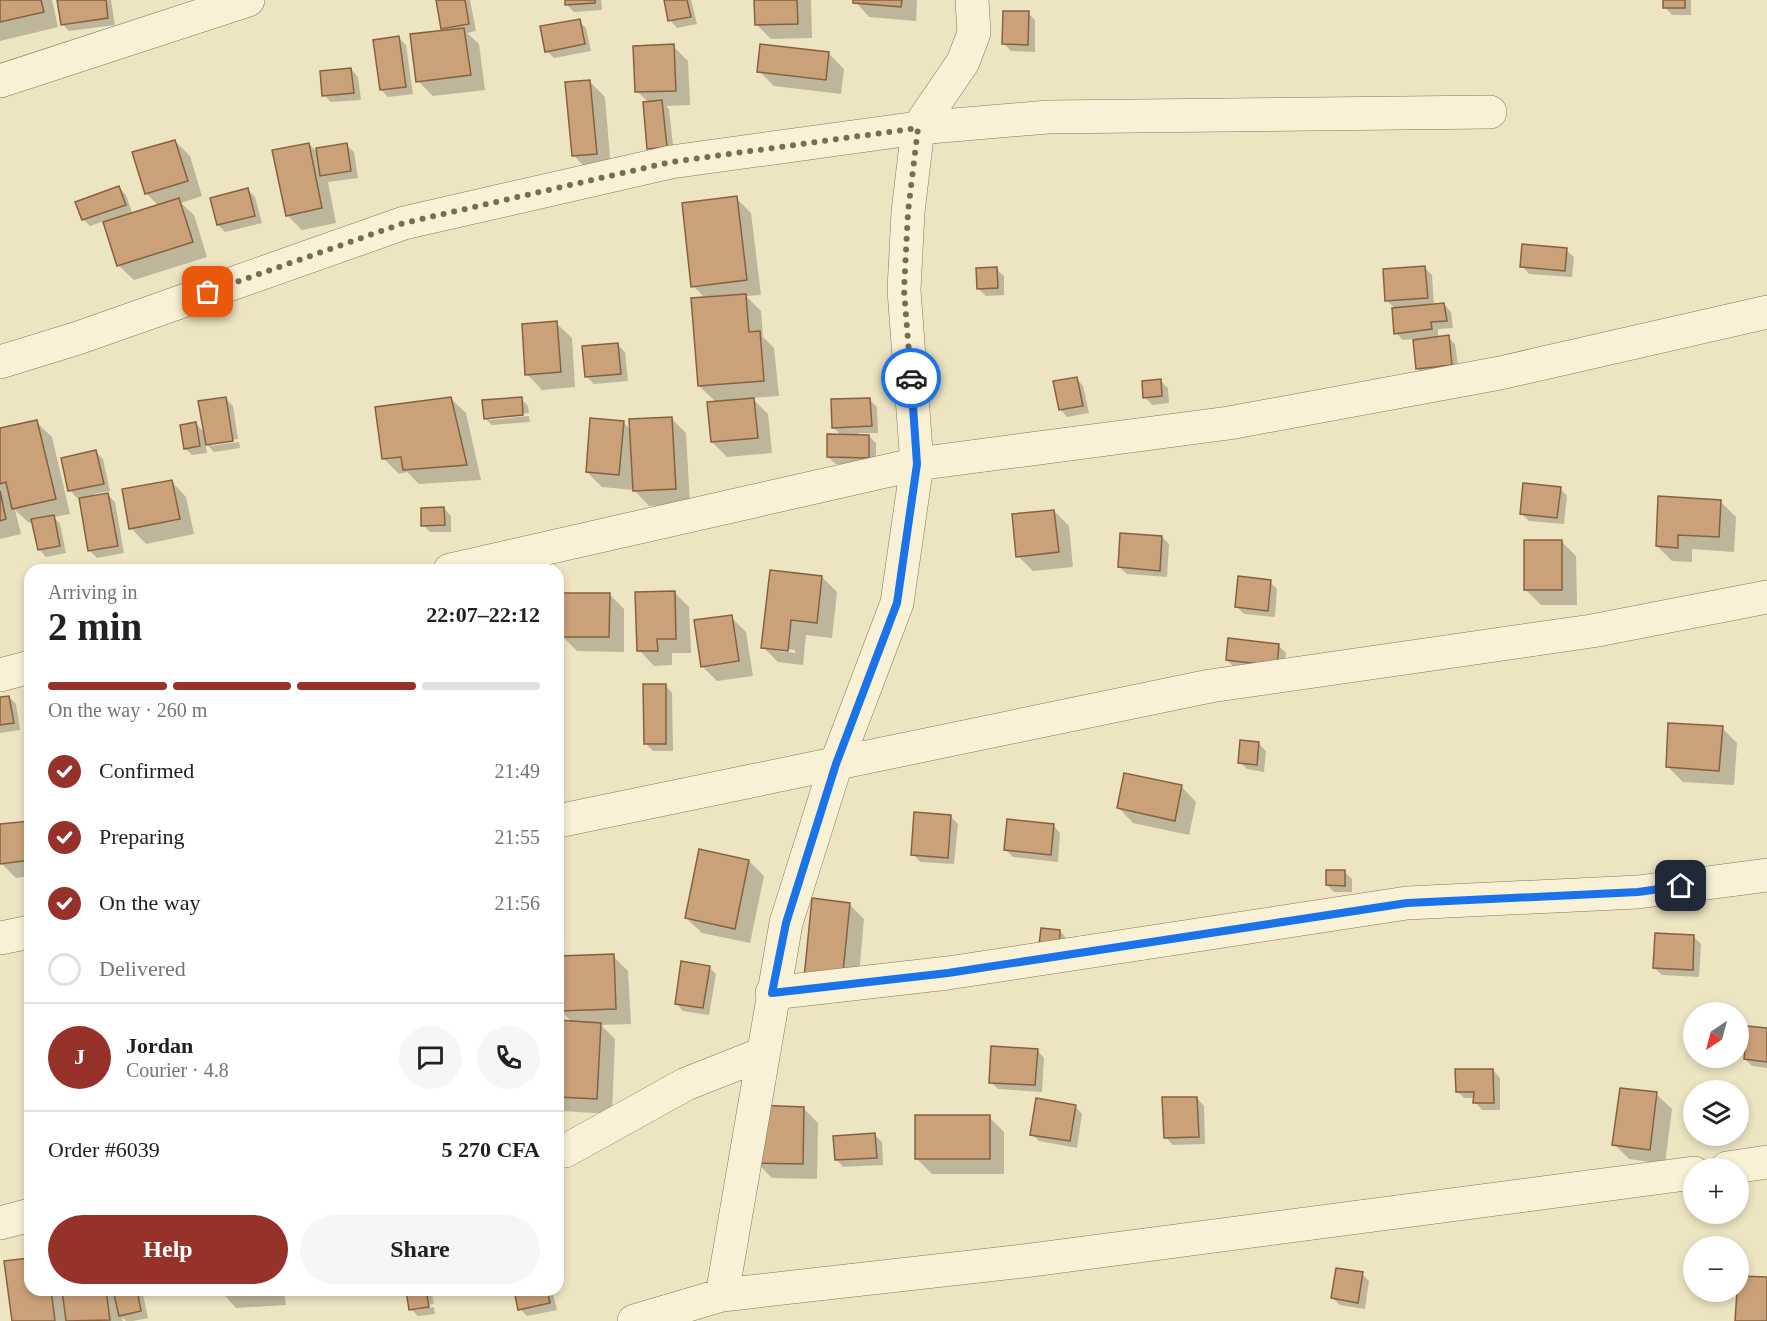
<!DOCTYPE html>
<html lang="en">
<head>
<meta charset="utf-8">
<style>
  body { margin:0; font-family:"Times New Roman",serif; background:#f6f6f6; color:#202124; height:100vh; display:flex; flex-direction:column; font-size:22px; white-space:nowrap }
  * { box-sizing:border-box; margin:0 }
  p { font-size:20px; color:#757577 }
  .icon { flex:none; width:33px; height:33px; fill:none; stroke:currentColor; stroke-width:2; stroke-linecap:round; stroke-linejoin:round }
  .map { position:relative; flex:1; overflow:hidden }
  .side { position:absolute; left:24px; top:564px; width:540px; height:732px; display:flex; flex-direction:column; background:#fff; border-radius:18px; box-shadow:0 3px 9px #0003 }
  .side>* { flex:none }
  .needle { width:39px; rotate:216deg }
  .controls { position:absolute; left:1683px; top:1002px; display:grid; gap:12px }
  .controls a { display:grid; place-items:center; width:66px; height:66px; border-radius:50%; background:#fff; box-shadow:0 3px 9px #0003; font-size:30px }
  .pin { position:absolute; display:grid; place-items:center; width:51px; height:51px; color:#fff; margin:-26px; border-radius:12px; box-shadow:0 3px 9px #0006 }
  .courier { position:absolute; display:grid; place-items:center; width:60px; height:60px; margin:-30px; border:4px solid #1a73e8; border-radius:50%; background:#fff; color:#222; box-shadow:0 2px 8px #0007 }
  .overview em { font-style:normal; font-weight:800 }
  .overview div { display:flex; flex-direction:column-reverse }
  .overview { display:flex; align-items:center; justify-content:space-between; height:102px; padding:0 24px }
  h1 { font-size:39px; font-weight:800; line-height:45px }
  .bar { display:grid; grid-template-columns:repeat(4,1fr); gap:9px 6px; align-content:center; height:72px; padding:0 24px }
  .bar i { height:8px; border-radius:4px; background:#e0e0e0 }
  .bar .active { background:#96322a }
  .bar p { grid-column:span 4 }
  .line { display:flex; align-items:center; gap:15px; padding:0 24px; border-top:2px solid #e0e0e0 }
  .line div { flex:1 }
  .round { display:grid; place-items:center; flex:none; width:63px; height:63px; border-radius:32px; background:#f6f6f6 }
  ol { padding:0 24px; list-style:none }
  li { display:flex; align-items:center; gap:18px; height:66px }
  li p { margin-inline-start:auto }
  li .icon { padding:6px; border-radius:50%; background:#96322a; color:#fff; stroke-width:4 }
  li:last-child { color:#757577 }
  li i { width:33px; height:33px; border:3px solid #e0e0e0; border-radius:50% }
  .action { display:flex; gap:12px; margin-top:auto; padding:12px 24px }
  .action a { flex:1; height:69px; border-radius:36px; background:#96322a; color:#fff; font-size:24px; font-weight:800; line-height:69px; text-align:center }
  .action a+a { background:#f6f6f6; color:#202124 }
  .map>svg:first-child { display:block }
</style>
</head>
<body>
<div class="map">
<svg width="1767" height="1321" viewBox="0 0 1767 1321">
  <rect width="100%" height="100%" fill="#ede4c2"/>
  <path fill="#0003" fill-rule="evenodd" d="M0 0H52L58 27 0 41Z
    M59 0H111L115 25 69 31 62 24Z
    M437 0H470L476 31 467 33 479 44 485 90 433 96 418 81 445 32Z
    M566 0H601L602 10 574 12 567 5Z
    M665 0H691L697 24 677 28 670 20Z
    M755 0H811L812 38 771 39 756 24Z
    M854 0H917L916 21 869 17Z
    M1665 0H1691V15H1672L1665 7Z
    M1028 13 1035 20V52L1011 51 1004 44Z
    M579 21 586 28 591 51 554 58 547 51Z
    M399 38 406 45 413 94 388 97 381 90Z
    M673 46 688 61 690 105 666 106 669 109 674 154 656 155 649 148V103L637 91Z
    M828 53 844 69 841 94 774 86 759 71Z
    M351 69 358 77 361 100 331 102 324 95Z
    M590 82 605 97 611 169 589 171 573 155Z
    M175 141 190 156 202 196 181 203 194 215 207 257 134 280 118 265 104 221 90 226 83 219 119 188 126 195 133 215 159 206 146 193Z
    M309 144 319 154 346 145 354 152 358 178 328 182 336 223 302 230 287 215Z
    M248 190 255 197 262 223 225 232 218 225Z
    M736 198 751 213 761 295 746 296 761 311 763 337 774 348 779 396 752 398 768 414 772 453 727 457 712 442 717 403 699 386 706 299 693 286Z
    M1566 250 1574 257 1572 277 1529 274 1522 266Z
    M1424 267 1432 275 1434 305 1444 304 1451 312 1453 328 1438 329V338L1448 337 1455 344 1459 372 1425 376 1418 369 1414 339 1403 340 1396 333V309L1387 301Z
    M996 269 1004 276V295L986 296 978 288Z
    M556 323 572 338 575 387 542 390 527 374Z
    M617 344 625 352 628 381 594 384 586 376Z
    M1076 378 1083 386 1089 413 1067 417 1060 409Z
    M1161 381 1168 388 1169 403 1152 405 1145 397Z
    M450 398 466 413 481 480 419 484 407 472 399 474 383 458Z
    M521 398 528 406 529 413 489 417V420L529 416 530 422 492 425 485 418Z
    M226 399 233 406 238 439 211 443V446L239 442 240 448 214 452 205 442 207 453 192 455 185 448 196 424 205 433Z
    M869 399 877 407 878 433H859V436H869L876 443V465L836 464 828 457 842 436 833 427Z
    M671 418 686 433 690 504 649 506 634 490 602 487 587 472 623 422 631 430Z
    M36 422 52 437 70 514 54 517 60 524 66 553 46 557 39 549 33 522 29 523 15 510 21 534 0 539V430Z
    M96 452 103 459 110 491 94 494 95 497 108 495 115 502 124 553 97 558 89 550 80 497 77 498 70 490Z
    M171 481 186 497 194 534 146 544 131 528Z
    M1560 488 1567 496 1564 524 1529 521 1521 513Z
    M1720 501 1736 517 1734 552 1692 549V562L1672 561 1657 546Z
    M444 508 451 516V532H430L423 525Z
    M1054 511 1069 526 1073 567 1033 571 1018 556Z
    M1162 537 1169 544 1167 577 1127 574 1119 567Z
    M1561 541 1576 556 1577 605H1541L1526 590Z
    M822 577 837 592 832 638 806 635 803 665 778 662 763 647ZM777 648 795 650V653L777 651Z
    M1270 582 1277 589 1275 617 1244 614 1236 606Z
    M674 592 689 607 691 653H672V665L654 666 639 650Z
    M609 594 624 609V652L577 651 562 636Z
    M731 617 746 632 753 676 717 681 702 666Z
    M1279 646 1286 653 1284 672 1234 667 1227 660Z
    M665 685 672 693 673 751H653L646 744Z
    M9 697 16 704 20 730 0 733V699Z
    M1722 728 1737 743 1734 785 1683 782 1668 767Z
    M1259 744 1266 751 1264 772 1247 769 1240 762Z
    M1181 786 1196 802 1189 835 1133 823 1118 807Z
    M950 816 958 824 954 864 920 862 913 854Z
    M30 822V876L16 878 1 863 0 826Z
    M1053 825 1060 833 1058 862 1013 857 1006 850Z
    M749 861 764 876 750 943 702 933 686 918Z
    M1345 872 1352 879V892H1334L1327 885Z
    M849 904 864 919 857 996 820 992Z
    M1060 931 1067 939 1048 952Z
    M1693 936 1701 944 1699 977 1662 975 1654 968Z
    M613 956 628 971 631 1024 601 1025 615 1039 612 1114 561 1111 558 1108V1022L573 1023 560 1010Z
    M709 967 716 974 709 1015 683 1011 676 1003Z
    M1767 1029V1068L1752 1066 1745 1059Z
    M1037 1050 1044 1058 1042 1092 998 1089 991 1082Z
    M1493 1070 1500 1078V1110H1482L1475 1102V1098H1464L1457 1091Z
    M1656 1094 1672 1109 1665 1164 1629 1159 1614 1144Z
    M1197 1098 1204 1106 1205 1144 1173 1145 1165 1137Z
    M1075 1106 1082 1114 1077 1148 1039 1141 1031 1134Z
    M803 1108 818 1123 817 1179 772 1178 757 1163Z
    M989 1117 1004 1132V1174H932L917 1159Z
    M875 1135 882 1142 883 1165 843 1167 836 1159Z
    M30 1259V1290H142L148 1318 133 1321H126L122 1317 123 1321H14Z
    M1362 1274 1369 1281 1365 1309 1340 1305 1332 1298Z
    M220 1290H284L286 1305 236 1308Z
    M408 1290H431L434 1304 415 1307V1310L434 1307 435 1314 418 1316 411 1309Z
    M516 1290H552L557 1310 527 1316 520 1309Z"/>
  <path fill="#cba179" stroke="#866140" stroke-width="1.5" d="M0 0H41L44 12 0 22Z
    M57 0H106L108 18 61 25Z
    M436 0H465L469 24 441 29Z
    M565 0H595V3L565 5Z
    M664 0H687L691 17 668 21Z
    M754 0H797L798 24 755 25Z
    M853 0H902L901 7 853 3Z
    M1663 0H1685V8H1663Z
    M1003 11H1029L1028 45 1002 44Z
    M580 19 585 44 545 52 540 26Z
    M464 28 471 75 416 82 410 34Z
    M399 36 406 87 380 90 373 40Z
    M674 44 676 91 635 92 633 46Z
    M760 44 829 52 826 80 757 72Z
    M351 68 354 93 322 96 320 71Z
    M590 80 597 154 572 156 565 82Z
    M662 100 667 147 647 149 643 102Z
    M175 140 188 181 145 194 132 152Z
    M309 143 322 208 286 216 272 150Z
    M347 143 351 171 320 176 316 148Z
    M119 186 126 205 82 220 75 202Z
    M248 188 255 216 217 225 210 198Z
    M737 196 747 280 691 287 682 203Z
    M179 198 193 242 117 266 103 222Z
    M1522 244 1567 248 1565 271 1520 267Z
    M1425 266 1428 298 1385 301 1383 269Z
    M997 267 998 288 977 289 976 268Z
    M746 294 749 332 760 331 764 381 698 386 691 298Z
    M1444 303 1447 321 1431 322 1432 329 1394 334 1392 308Z
    M557 321 561 372 525 375 522 324Z
    M1449 335 1452 365 1416 369 1413 340Z
    M618 343 621 374 585 377 582 346Z
    M1077 377 1083 406 1059 410 1053 381Z
    M1161 379 1162 396 1143 398 1142 381Z
    M226 397 233 441 206 445 198 401Z
    M451 397 467 465 403 470 401 457 382 459 375 407Z
    M522 397 523 415 484 419 482 400Z
    M754 398 758 438 711 442 707 402Z
    M870 398 872 426 832 428 831 399Z
    M672 417 676 489 633 491 629 419Z
    M590 418 624 421 619 475 586 472Z
    M37 420 56 499 12 509 6 482 0 484V428Z
    M196 422 200 446 184 449 180 425Z
    M827 434 869 435V458L827 457Z
    M96 450 104 484 68 491 61 458Z
    M172 480 180 519 129 529 122 489Z
    M1523 483 1561 487 1557 518 1520 514Z
    M0 491 6 519 0 521Z
    M108 493 118 546 88 551 79 498Z
    M1658 496 1721 500 1719 537 1678 535V548L1656 546Z
    M444 507 445 525 421 526V508Z
    M1054 510 1059 552 1016 557 1012 514Z
    M54 515 60 546 38 550 31 519Z
    M1120 533 1162 536 1160 571 1118 567Z
    M1524 540H1562V590H1524Z
    M770 570 822 576 817 623 791 620 788 651 761 648Z
    M1238 576 1271 580 1268 611 1235 607Z
    M675 591 676 639H657L658 651H637L635 592Z
    M560 593H610L609 637H561Z
    M732 615 739 661 701 667 694 620Z
    M1228 638 1279 644 1277 666 1226 660Z
    M643 684H666V744H644Z
    M9 696 14 723 0 725V697Z
    M1668 723 1723 726 1719 771 1666 767Z
    M1240 740 1259 742 1257 765 1238 763Z
    M1124 773 1182 785 1175 821 1117 808Z
    M914 812 951 815 948 858 911 855Z
    M1007 819 1054 824 1051 855 1004 850Z
    M30 821V860L0 864V824Z
    M699 849 749 860 735 929 685 918Z
    M1326 870H1345V886L1326 885Z
    M812 898 850 903 842 982 804 978Z
    M1041 928 1060 930 1059 948 1039 945Z
    M1655 933 1694 935 1693 970 1653 968Z
    M614 954 616 1009 559 1011 558 956Z
    M681 961 710 966 703 1008 675 1004Z
    M558 1020 601 1023 597 1099 558 1097Z
    M1747 1026 1767 1028V1062L1744 1059Z
    M991 1046 1038 1049 1035 1085 989 1083Z
    M1455 1069H1493L1494 1103H1473L1474 1092H1456Z
    M1620 1088 1657 1092 1650 1150 1612 1145Z
    M1162 1097H1197L1199 1137 1164 1138Z
    M1036 1098 1076 1105 1070 1141 1030 1135Z
    M756 1105 804 1107 803 1164 756 1163Z
    M915 1115H990V1159H915Z
    M875 1133 877 1158 835 1160 833 1136Z
    M30 1258V1290H51L55 1321H12L4 1261Z
    M1336 1268 1363 1272 1358 1303 1331 1298Z
    M1738 1276 1767 1277V1321H1735Z
    M62 1290H106L110 1320 66 1321Z
    M113 1290H137L141 1311 119 1316Z
    M219 1290H271L219 1294Z
    M406 1290H426L429 1307 409 1310Z
    M514 1290H547L550 1303 518 1310Z"/>
  <g fill="none" stroke-linecap="round" stroke-linejoin="round">
    <defs>
      <path id="minor" d="M0 81 248 0
        M0 362 78 338 404 223 671 162 918 128 1048 117 1490 112
        M450 570 917 464 1229 423 1500 373 1767 312
        M0 675 30 667
        M558 821 1210 686 1592 631 1767 597
        M0 938 30 932
        M772 993 948 973 1407 903 1638 892 1767 875
        M558 1152 565 1151 686 1084 762 1054
        M1727 1168 1767 1162
        M0 1223 30 1215
        M722 1295 786 923 836 764 897 603 917 464 904 290 908 212 918 128 963 62 974 33 972 0
        M634 1321 722 1295 1024 1261 1694 1173"/>
    </defs>
    <use href="#minor" stroke="#87755a" stroke-width="34"/>
    <use href="#minor" stroke="#f8f1d6" stroke-width="33"/>
  </g>
  <g fill="none" stroke-linecap="round" stroke-linejoin="round">
    <path stroke="#776c57" stroke-width="6" stroke-dasharray="0 10.8" d="M208 292 404 223 671 162 918 128 908 212 904 290 911 378"/>
    <path stroke="#1a73e8" stroke-width="8" d="M911 378 917 464 897 603 836 764 786 923 772 993 948 973 1407 903 1638 892 1681 886"/>
  </g>
</svg>
<div class="controls">
<a><svg class="needle" viewBox="-14 -14 28 28"><path d="M0-13l5 13h-10z" fill="#e53935"/><path d="M0 13l5-13h-10z" fill="#757577"/></svg></a>
<a><svg class="icon" aria-label="layers" viewBox="0 0 24 24"><path d="M12 4l9 5-9 5-9-5zM3 14l9 5 9-5"/></svg></a>
<a>+</a>
<a>−</a>
</div>
<div class="pin" style="left:208px;top:292px;background:#ea580c"><svg class="icon" aria-label="bag" viewBox="0 0 24 24"><path d="M5 8h14l-1 12H6zM9 8a3 3 0 0 1 6 0"/></svg></div>
<div class="pin" style="left:1681px;top:886px;background:#1f2937"><svg class="icon" aria-label="home" viewBox="0 0 24 24"><path d="M3 11l9-7 9 7M6 9v11h12V9"/></svg></div>
<div class="courier" style="left:911px;top:378px"><svg class="icon" aria-label="car" viewBox="0 0 24 24"><path d="M5 17H2v-5l4-1 3-4h7l3 4 3 1v5h-3M9 17h6M6 11h13"/><circle cx="7" cy="17" r="2"/><circle cx="17" cy="17" r="2"/></svg></div>
<section class="side">
<div class="overview"><div><h1>2 min</h1><p>Arriving in</p></div><em>22:07–22:12</em></div>
<div class="bar"><i class="active"></i><i class="active"></i><i class="active"></i><i></i><p>On the way · 260 m</p></div>
<ol>
<li><svg class="icon" aria-label="check" viewBox="0 0 24 24"><path d="M5 12l5 5 9-10"/></svg>Confirmed<p>21:49</p></li>
<li><svg class="icon" aria-label="check" viewBox="0 0 24 24"><path d="M5 12l5 5 9-10"/></svg>Preparing<p>21:55</p></li>
<li><svg class="icon" aria-label="check" viewBox="0 0 24 24"><path d="M5 12l5 5 9-10"/></svg>On the way<p>21:56</p></li>
<li><i></i>Delivered</li>
</ol>
<div class="line" style="height:108px"><b class="round" style="background:#96322a;color:#fff">J</b><div><b>Jordan</b><p>Courier · 4.8</p></div><a class="round"><svg class="icon" aria-label="chat" viewBox="0 0 24 24"><path d="M4 5h16v11H9l-5 4z"/></svg></a><a class="round"><svg class="icon" aria-label="phone" viewBox="0 0 24 24"><path d="M5 4h4l2 5-3 2q2 4 5 5l2-3 5 2v4C11 20 4 13 5 4z"/></svg></a></div>
<div class="line" style="height:78px"><div>Order #6039</div><b>5 270 CFA</b></div>
<div class="action"><a>Help</a><a>Share</a></div>
</section>
</div>
</body>
</html>
